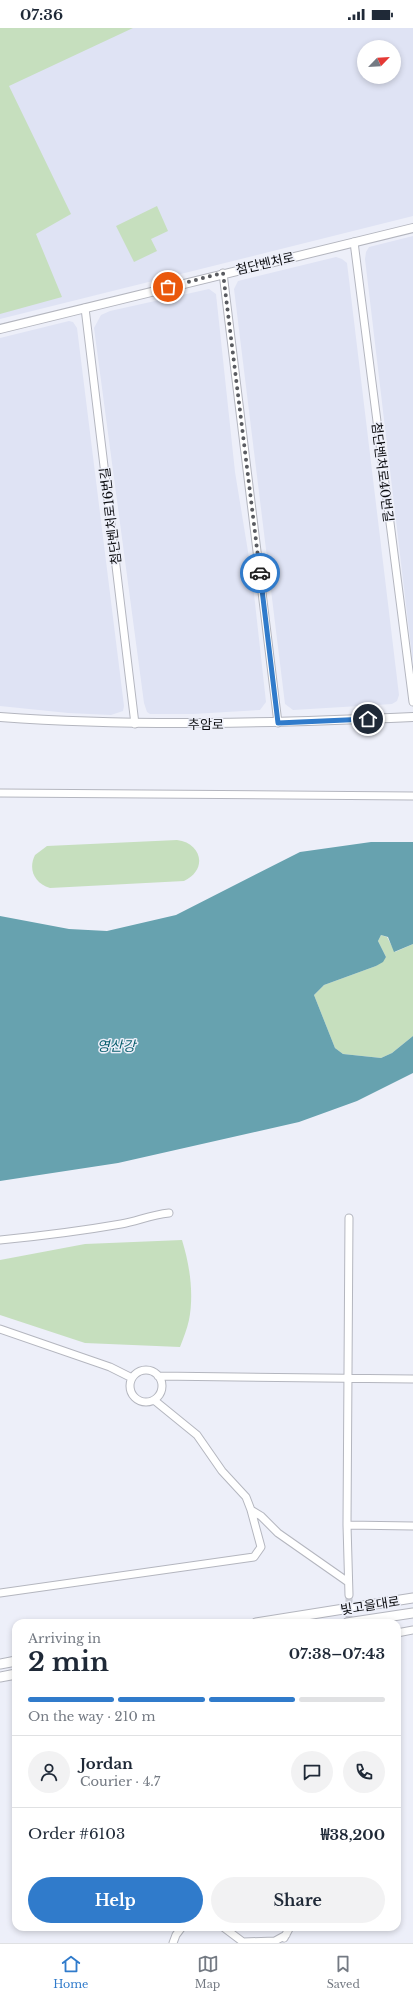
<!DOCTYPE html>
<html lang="en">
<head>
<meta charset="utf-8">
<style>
  body { margin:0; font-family:"Libre Baskerville","Noto Sans KR",serif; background:#f2f2f3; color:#1f2937; height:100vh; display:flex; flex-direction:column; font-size:15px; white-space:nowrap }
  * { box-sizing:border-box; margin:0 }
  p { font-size:13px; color:#747a83 }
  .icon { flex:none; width:22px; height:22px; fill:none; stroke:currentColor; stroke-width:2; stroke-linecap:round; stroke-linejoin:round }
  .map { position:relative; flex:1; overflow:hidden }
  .sheet { position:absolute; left:12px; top:1591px; width:389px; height:312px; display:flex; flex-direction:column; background:#fff; border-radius:12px; box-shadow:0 2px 6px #0003 }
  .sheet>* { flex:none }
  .needle { width:26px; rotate:65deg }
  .buttons { position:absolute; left:357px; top:12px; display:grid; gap:8px }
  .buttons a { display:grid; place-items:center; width:44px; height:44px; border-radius:50%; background:#fff; box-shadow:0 2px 6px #0003; font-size:20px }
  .pin { position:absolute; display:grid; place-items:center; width:34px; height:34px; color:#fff; margin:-17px; border:2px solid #fff; border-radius:50%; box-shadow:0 1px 4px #0007 }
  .courier { position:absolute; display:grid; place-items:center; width:40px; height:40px; margin:-20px; border:3px solid #307bcb; border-radius:50%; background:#fff; color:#222; box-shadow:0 1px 5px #0007 }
  .summary em { font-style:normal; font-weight:700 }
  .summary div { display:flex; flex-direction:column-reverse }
  .summary { display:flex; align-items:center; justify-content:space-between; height:68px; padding:0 16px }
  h1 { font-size:26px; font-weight:700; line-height:30px }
  .bar { display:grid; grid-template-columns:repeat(4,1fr); gap:6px 4px; align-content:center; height:48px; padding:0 16px }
  .bar i { height:5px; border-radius:3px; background:#e0e1e3 }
  .bar .active { background:#307bcb }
  .bar p { grid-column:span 4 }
  .line { display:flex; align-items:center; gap:10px; padding:0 16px; border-top:1px solid #e0e1e3 }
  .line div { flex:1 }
  .round { display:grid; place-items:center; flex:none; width:42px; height:42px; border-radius:21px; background:#f2f2f3 }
  .primary-button { display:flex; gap:8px; margin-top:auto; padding:8px 16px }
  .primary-button a { flex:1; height:46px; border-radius:24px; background:#307bcb; color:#fff; font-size:16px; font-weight:700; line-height:46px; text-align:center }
  .primary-button a+a { background:#f2f2f3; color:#1f2937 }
  .status { display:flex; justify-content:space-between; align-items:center; height:28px; padding:0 20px; background:#fff; direction:ltr }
  .status svg { height:11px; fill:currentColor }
  .tabs { display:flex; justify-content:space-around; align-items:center; height:56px; border-top:1px solid #e0e1e3; background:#fff; font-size:11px; color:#747a83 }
  .tabs a { display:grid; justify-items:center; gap:2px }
  .tabs .active { color:#307bcb }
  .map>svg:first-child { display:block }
</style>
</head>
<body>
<div class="status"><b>07:36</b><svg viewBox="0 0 49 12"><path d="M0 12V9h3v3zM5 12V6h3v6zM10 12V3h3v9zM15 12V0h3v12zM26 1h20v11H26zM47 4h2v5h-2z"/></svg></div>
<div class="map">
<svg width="413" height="1915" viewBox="0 0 413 1915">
  <rect width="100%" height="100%" fill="#edeff9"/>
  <path fill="#dfe3f4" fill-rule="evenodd" d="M0 0H413V188L0 291ZM364 19H394V49H364Z
    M413 208V636L365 231 366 224 369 219Z
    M336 229 342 231 347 235 399 667 397 673 392 676 293 682 285 676 234 261 238 253Z
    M209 261 216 266 235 444 252 548 266 674 260 682 193 686H150L147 684 144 675 94 300 101 287 110 283Z
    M69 293 73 294 77 300 124 678 123 683 111 687 68 685 0 678V310Z"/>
  <path fill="#c6dfbe" d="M0 0H133L9 58 71 186 36 206 62 269 0 286Z
    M157 178 168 203 151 211 157 223 134 234 116 198Z
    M177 812C202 815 208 842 184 853L50 860C34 855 28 841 35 827L47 818Z
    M381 907 387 909 395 924 413 916V1008L392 1025 381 1030 343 1026 335 1020 314 967 324 957 376 938 386 929 378 913Z
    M182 1212C190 1238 194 1266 189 1292 187 1301 183 1311 180 1319L85 1315 0 1287V1232L85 1216Z"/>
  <path fill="#67a2af" d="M371 814H413V916L394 924 388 909 381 907 378 913 386 929 383 934 376 938 324 957 314 967 335 1020 343 1026 381 1030 392 1025 413 1008V1045L357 1073 299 1094 118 1135 0 1153V888L69 901 107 903 176 887 300 824Z"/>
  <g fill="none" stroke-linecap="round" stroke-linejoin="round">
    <path stroke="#cbcdd6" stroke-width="7" stroke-dasharray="7 3.5" stroke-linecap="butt" d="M349 1567V1595"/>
    <defs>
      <path id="minor" d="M354 214 413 674
        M223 245 278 695
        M85 280 135 696
        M0 765 413 768
        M349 1190 347 1497 413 1498
        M0 1212C41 1208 81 1203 121 1196 138 1193 150 1187 169 1185
        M0 1301 110 1339 132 1350
        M130 1358a16 16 0 1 1 32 0a16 16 0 1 1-32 0Z
        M158 1348 413 1351
        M154 1372 197 1407 222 1443 246 1469 251 1482 261 1488 278 1505 348 1554
        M347 1497 349 1567
        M0 1565 254 1529 261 1519 251 1482
        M397 1605 413 1602
        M223 1899 243 1914 275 1913 286 1907
        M284 1910 290 1899
        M173 1915 176 1907 182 1899"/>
      <path id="tertiary" d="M0 301 413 200
        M0 689C138 699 275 695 413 689"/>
      <path id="secondary" d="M256 1595 413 1570
        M347 1595 413 1585
        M0 1636 16 1633
        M0 1649 16 1646"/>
    </defs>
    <use href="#minor" stroke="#b4b6bf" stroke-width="9"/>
    <use href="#tertiary" stroke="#b4b6bf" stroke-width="10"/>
    <use href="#secondary" stroke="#b4b6bf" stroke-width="11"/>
    <use href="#minor" stroke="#fff" stroke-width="7"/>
    <use href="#tertiary" stroke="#fff" stroke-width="8"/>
    <use href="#secondary" stroke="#fff" stroke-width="9"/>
  </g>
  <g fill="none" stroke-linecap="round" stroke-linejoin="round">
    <path stroke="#595b60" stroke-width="4" stroke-dasharray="0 7.2" d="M168 259 223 245 260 545"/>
    <path stroke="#307bcb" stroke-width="5" d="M260 545 278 695 368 691"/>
  </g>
  <g text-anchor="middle" stroke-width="3" stroke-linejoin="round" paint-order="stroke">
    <g font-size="13" fill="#0a0b0e" stroke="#edeff9">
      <text transform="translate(265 235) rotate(-13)" y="5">첨단벤처로</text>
      <text transform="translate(383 444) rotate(83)" y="5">첨단벤처로40번길</text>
      <text transform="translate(110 488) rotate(-97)" y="5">첨단벤처로16번길</text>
      <text x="206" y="701">추암로</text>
      <text transform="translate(370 1577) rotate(-9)" y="5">빛고을대로</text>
    </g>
    <g font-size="14" font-style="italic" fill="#085e6d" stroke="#edeff9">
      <text x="116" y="1023">영산강</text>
    </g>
  </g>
</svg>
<div class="buttons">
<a><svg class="needle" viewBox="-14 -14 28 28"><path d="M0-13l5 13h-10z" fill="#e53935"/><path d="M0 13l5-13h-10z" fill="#747a83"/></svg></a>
</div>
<div class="pin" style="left:168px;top:259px;background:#ea580c"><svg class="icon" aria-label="bag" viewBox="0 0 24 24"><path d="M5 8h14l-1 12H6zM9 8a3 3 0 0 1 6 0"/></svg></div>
<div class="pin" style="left:368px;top:691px;background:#1f2937"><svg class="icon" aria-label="home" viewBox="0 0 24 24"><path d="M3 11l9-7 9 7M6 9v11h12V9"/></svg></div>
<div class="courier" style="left:260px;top:545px"><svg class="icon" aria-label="car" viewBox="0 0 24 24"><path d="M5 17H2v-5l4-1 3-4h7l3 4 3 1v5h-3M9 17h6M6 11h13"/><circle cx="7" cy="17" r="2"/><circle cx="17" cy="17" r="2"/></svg></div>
<section class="sheet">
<div class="summary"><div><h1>2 min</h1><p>Arriving in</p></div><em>07:38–07:43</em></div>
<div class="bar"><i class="active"></i><i class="active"></i><i class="active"></i><i></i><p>On the way · 210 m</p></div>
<div class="line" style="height:72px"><a class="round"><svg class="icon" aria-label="person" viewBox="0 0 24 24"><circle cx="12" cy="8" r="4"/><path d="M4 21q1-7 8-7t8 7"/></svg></a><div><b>Jordan</b><p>Courier · 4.7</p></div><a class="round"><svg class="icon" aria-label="chat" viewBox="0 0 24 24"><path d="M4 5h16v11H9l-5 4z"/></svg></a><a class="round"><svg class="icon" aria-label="phone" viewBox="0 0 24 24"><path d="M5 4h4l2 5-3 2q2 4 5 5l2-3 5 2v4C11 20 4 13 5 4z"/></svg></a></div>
<div class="line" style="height:52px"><div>Order #6103</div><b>₩38,200</b></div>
<div class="primary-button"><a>Help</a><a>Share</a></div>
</section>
</div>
<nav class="tabs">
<a class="active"><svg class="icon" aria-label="home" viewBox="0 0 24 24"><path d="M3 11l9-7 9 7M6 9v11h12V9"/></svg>Home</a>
<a><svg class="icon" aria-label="map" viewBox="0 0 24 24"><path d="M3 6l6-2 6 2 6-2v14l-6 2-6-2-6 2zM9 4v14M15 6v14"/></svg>Map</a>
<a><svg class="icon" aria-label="saved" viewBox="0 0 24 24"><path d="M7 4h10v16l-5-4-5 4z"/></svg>Saved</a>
</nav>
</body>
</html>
